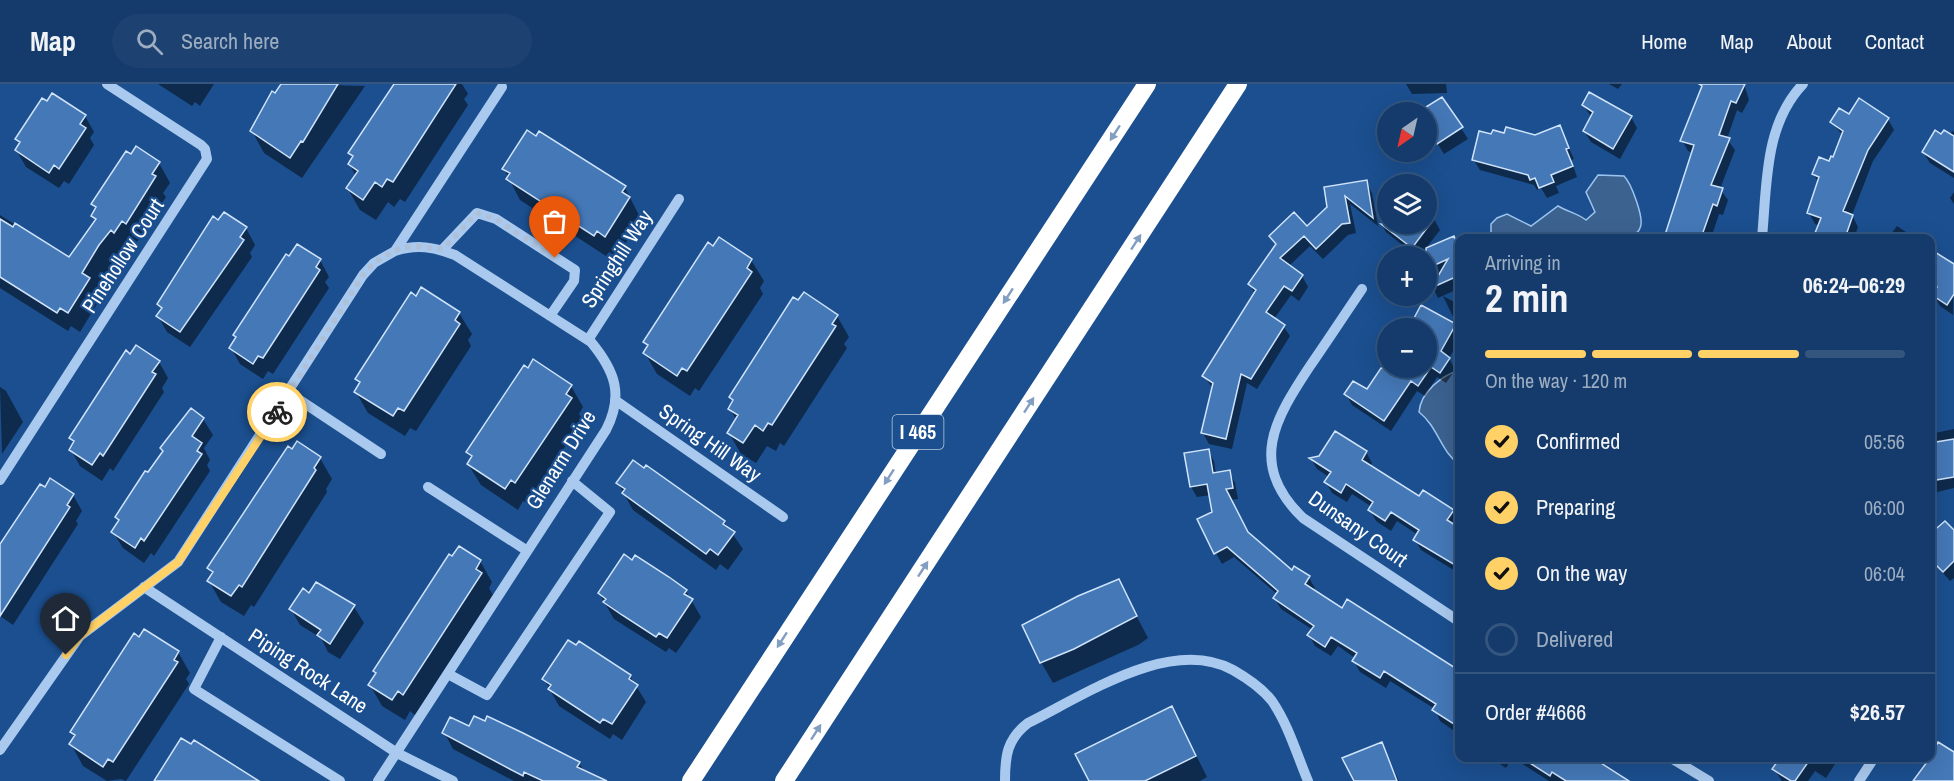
<!DOCTYPE html>
<html lang="en">
<head>
<meta charset="utf-8">
<style>
  body { margin:0; font-family:"Archivo Narrow",sans-serif; background:#1d4271; color:#f1f3f6; height:100vh; display:flex; flex-direction:column; font-size:22px; white-space:nowrap }
  * { box-sizing:border-box; margin:0 }
  p { font-size:20px; color:#9dadc1 }
  .icon { flex:none; width:33px; height:33px; fill:none; stroke:currentColor; stroke-width:2; stroke-linecap:round; stroke-linejoin:round }
  .map { position:relative; flex:1; overflow:hidden }
  .sheet { position:absolute; left:1455px; top:150px; width:480px; height:528px; display:flex; flex-direction:column; background:#143b6b; border-radius:12px; box-shadow:0 6px 24px #0002,0 0 0 2px #33557e }
  .sheet>* { flex:none }
  .needle { width:39px; rotate:214deg }
  .tools { position:absolute; left:1377px; top:18px; display:grid; gap:12px }
  .tools a { display:grid; place-items:center; width:60px; height:60px; border-radius:50%; background:#143b6b; box-shadow:0 6px 24px #0002,0 0 0 2px #33557e; font-size:30px }
  .pin { position:absolute; display:grid; place-items:center; width:51px; height:51px; color:#fff; margin:-62px -26px; border-radius:50% 50% 50% 0; rotate:-45deg; box-shadow:0 0 6px #0007 }
  .pin .icon { rotate:45deg }
  .courier { position:absolute; display:grid; place-items:center; width:60px; height:60px; margin:-30px; border:4px solid #ffd166; border-radius:50%; background:#fff; color:#222; box-shadow:0 2px 8px #0007 }
  .summary em { font-style:normal; font-weight:700 }
  .summary div { display:flex; flex-direction:column-reverse }
  .summary { display:flex; align-items:center; justify-content:space-between; height:102px; padding:0 30px }
  h1 { font-size:39px; font-weight:700; line-height:45px }
  .bar { display:grid; grid-template-columns:repeat(4,1fr); gap:9px 6px; align-content:center; height:72px; padding:0 30px }
  .bar i { height:8px; border-radius:4px; background:#33557e }
  .bar .selected { background:#ffd166 }
  .bar p { grid-column:span 4 }
  .line { display:flex; align-items:center; gap:15px; padding:0 30px; border-top:2px solid #33557e }
  .line div { flex:1 }
  ol { padding:0 30px; list-style:none }
  li { display:flex; align-items:center; gap:18px; height:66px }
  li p { margin-inline-start:auto }
  li .icon { padding:6px; border-radius:50%; background:#ffd166; color:#111; stroke-width:4 }
  li:last-child { color:#9dadc1 }
  li i { width:33px; height:33px; border:3px solid #33557e; border-radius:50% }
  header { display:flex; align-items:center; gap:36px; box-sizing:border-box; height:84px; padding:0 30px; background:#143b6b; border-bottom:2px solid #33557e }
  header strong { font-size:28px }
  nav { display:flex; gap:33px; margin-inline-start:auto; font-size:21px }
  .search { width:420px; height:54px; background:#1d4271; display:flex; align-items:center; gap:15px; box-sizing:border-box; padding:0 21px; border-radius:33px; color:#9dadc1; font-size:22px }
  .map>svg:first-child { display:block }
</style>
</head>
<body>
<header>
<strong>Map</strong>
<div class="search"><svg class="icon" aria-label="search" viewBox="0 0 24 24"><circle cx="10" cy="10" r="6"/><path d="M15 15l6 6"/></svg>Search here</div>
<nav><a>Home</a><a>Map</a><a>About</a><a>Contact</a></nav>
</header>
<div class="map">
<svg width="1954" height="697" viewBox="0 0 1954 697">
  <rect width="100%" height="100%" fill="#1b4f8f"/>
  <path fill="#3c6290" stroke="#9cc4f0" stroke-width="1.5" d="M1598 91 1624 92C1631 99 1645 135 1640 144 1639 148 1633 152 1630 154H1491V140L1497 134 1507 130 1531 142 1558 122C1568 128 1577 129 1586 136L1595 128 1586 108Z
    M1459 286H1460L1459 380C1441 368 1438 343 1419 328 1421 307 1442 292 1459 286Z"/>
  <path fill="#0007" d="M158 0H214L200 22 195 18 192 22Z
    M283 0 365 2 302 94 264 69 252 47Z
    M395 0H462L468 10 464 15 468 21 405 118 400 115 394 123 388 118 376 136 360 126 348 105 356 92 349 80 353 75 349 69Z
    M1406 0H1446L1447 9 1412 10Z
    M1609 0H1622L1618 5Z
    M1705 0H1744L1749 16 1742 29 1737 26 1727 55 1735 66 1720 105 1728 116 1723 131 1719 130 1711 154H1666L1693 69 1688 67 1682 56Z
    M1442 15 1468 55 1444 70 1426 41V28H1420Z
    M1583 21 1631 33 1637 44 1620 75 1591 58 1584 47 1592 34Z
    M85 32 94 48 90 54 94 61 69 100 64 97 59 104 26 83 17 67 20 61 17 55Z
    M1849 32 1888 35 1894 46 1873 77 1852 131 1858 143 1854 154H1815L1820 142 1815 140 1809 129 1819 99 1813 90 1834 75 1843 52 1832 38Z
    M1559 43 1574 75 1571 76 1577 93 1556 102 1559 109 1547 114 1541 104 1537 106 1534 101 1480 86 1473 75 1493 52 1535 53Z
    M1952 47 1954 48V94L1930 79 1923 68 1942 52 1950 51Z
    M540 49 625 104 641 135 617 173 609 168 606 172 520 116 504 85Z
    M159 79 170 99 163 109 166 113 137 158 134 156 126 167 123 165 95 206 100 215 80 248 71 242 68 247 0 204V131L70 175 96 137 92 132 96 126 93 120Z
    M1366 98 1372 109 1378 142 1350 120 1356 149 1348 151 1323 175 1310 162 1289 182 1302 192 1308 203 1299 217 1291 211 1274 235 1283 242 1290 252 1257 305 1247 299 1232 365 1209 360 1203 349 1213 305 1204 292 1255 210 1250 201 1276 162 1271 153 1307 144 1329 124 1325 104Z
    M1954 108V120L1950 114Z
    M1388 128V140H1426V129L1434 135 1440 146 1423 168 1453 153 1460 164V204L1438 214 1433 204 1439 192 1427 198 1426 172H1414L1415 171 1386 148 1380 137Z
    M219 138 246 144 255 161 250 169 252 173 190 263 167 248 158 232 162 225 159 220Z
    M1897 142 1915 154H1888Z
    M719 155 751 176 764 197 760 204 763 210 699 307 695 304 690 312 657 290 645 269 648 264 645 258Z
    M1930 165 1954 180 1953 231 1940 222 1934 211 1936 208 1930 205Z
    M320 176 329 193 325 198 329 204 273 290 268 287 263 295 240 280 231 264 237 255 235 251Z
    M1443 212 1460 221V255L1449 274 1455 286 1446 299 1437 293 1425 312 1417 307 1391 347 1352 321 1346 310 1367 308 1383 283 1378 274 1387 261 1388 284H1426V244H1416L1418 242 1414 236 1422 223 1458 243Z
    M799 218 837 232 849 253 844 260 847 264 784 362 780 359 776 367 767 362 756 379 741 370 729 349 737 337 730 325 734 319 730 313Z
    M459 229 472 250 468 256 471 262 416 347 410 344 405 352 368 329 356 308 360 301 357 295Z
    M131 272 159 278 168 294 162 304 164 308 113 387 110 384 102 397 80 382 71 366 74 360 71 354Z
    M571 302 583 323 579 330 583 336 527 419 523 417 518 426 481 401 468 380 472 375 468 368Z
    M0 303 6 307 23 338 2 370Z
    M203 335 213 351 204 364 210 376 207 381 210 387 154 472 151 469 144 479 123 464 113 448 120 438 117 433 164 368Z
    M1954 345V404L1937 408 1930 395V350Z
    M1208 367 1214 377 1216 390 1229 388 1235 399 1238 415 1230 416 1248 451 1292 488 1295 484 1309 494 1315 504 1313 507 1342 526 1460 588V651L1440 637 1435 625 1390 597 1386 604 1360 588 1354 577 1355 574 1338 562 1331 572 1315 562 1309 551 1313 546 1281 525 1275 515 1277 510 1234 473 1222 480 1216 469 1211 411 1197 413 1191 403Z
    M1366 368 1372 379 1370 383 1420 414 1424 408 1460 432V490L1421 466 1415 456 1418 451 1397 437 1391 447 1376 437 1370 426 1372 423 1352 410 1347 418 1332 409 1326 398 1329 393 1317 385 1311 375Z
    M320 374 332 395 326 405 327 408 254 523 251 521 244 532 221 518 209 497 213 491 209 484Z
    M618 399 724 438 743 465 728 486 720 480 716 486 633 426Z
    M45 405 73 411 82 427 76 437 78 440 13 541 0 532V463Z
    M1954 448V494L1950 497 1930 474Z
    M480 477 492 498 489 504 493 511 415 631 410 627 405 636 382 622 370 601 376 591 374 587Z
    M632 478 686 507 701 533 676 569 669 564 666 568 614 535 599 509Z
    M1118 497 1148 554 1138 561 1053 599 1041 578Z
    M317 500 354 523 364 539 340 575 328 568 321 554 300 541 291 525 310 511Z
    M178 568 190 589 186 595 189 600 126 697 121 695 107 697 83 682 71 660 75 654 71 648Z
    M630 592 646 618 622 656 613 650 610 655 559 622 544 595Z
    M470 644 579 679 590 697H514L453 665 444 648Z
    M1183 645 1207 693 1200 697H1090Z
    M1381 660 1399 697H1353L1344 675Z
    M1491 674H1512L1506 684Z
    M1513 674H1597L1604 682 1626 697H1549Z
    M1781 674H1832L1835 680 1826 694 1815 687 1808 697H1782L1774 685Z"/>
  <path fill="#4478b7" stroke="#cfe3fa" stroke-width="1.5" d="M281 0H338L303 58 301 57 290 74 250 47 272 7 275 9Z
    M394 0H456L393 98 387 95 382 103 375 98 363 116 346 104 358 87 348 80 353 72 348 69Z
    M1699 0H1745L1736 19 1731 17 1719 51 1730 54 1711 101 1723 104 1717 122 1713 120 1701 154H1664L1694 61 1680 57 1702 2Z
    M1589 8 1632 32 1613 65 1583 47 1593 28 1582 21Z
    M52 9 86 31 80 40 86 44 59 85 54 81 49 89 15 66 20 58 15 55 42 14 47 17Z
    M1442 13 1463 43 1437 60 1426 43V23Z
    M1859 14 1889 34 1868 66 1843 127 1853 131 1845 154H1813L1821 134 1807 129 1819 93 1812 90 1819 73 1829 77 1831 72 1833 73 1843 47 1830 38 1839 24 1849 30Z
    M1560 41 1569 64 1566 65 1573 82 1551 91 1554 98 1539 104 1535 94 1530 96 1528 91 1472 76 1479 47 1491 50 1493 46 1504 49 1506 43 1535 51Z
    M527 46 536 52 539 47 626 102 622 108 630 113 605 153 597 147 594 152 506 95 510 89 502 85Z
    M1935 46 1941 50 1944 46 1954 52V88L1922 68Z
    M136 62 160 78 152 90 156 92 126 140 122 137 114 149 111 146 99 161 82 189 90 194 68 229 60 224 57 229 0 193V135L13 143 15 139 69 173 96 135 91 132 96 123 91 120 126 67 131 70Z
    M1367 96 1373 134 1345 112 1350 139 1342 140 1316 165 1304 152 1280 174 1303 191 1292 207 1284 202 1266 228 1285 241 1251 295 1241 290 1226 355 1201 349 1213 299 1202 292 1256 206 1248 200 1276 160 1269 152 1294 128 1307 142 1327 123 1324 103Z
    M224 128 247 143 240 153 244 156 180 248 156 232 162 224 157 220 213 132 218 136Z
    M1381 140H1430L1412 164Z
    M1454 152 1457 159 1460 155V191L1431 204 1448 175 1426 185V164Z
    M719 153 752 175 747 184 752 188 687 287 682 284 677 292 643 269 648 261 643 258 708 158 713 162Z
    M297 160 321 175 316 183 320 186 263 274 258 272 253 280 229 264 236 253 233 251 286 170 289 172Z
    M1930 165 1954 180V210L1947 221 1932 211 1937 203 1930 199Z
    M421 203 460 228 455 236 460 240 404 327 398 324 393 332 354 308 360 298 355 295 411 208 416 212Z
    M804 208 838 231 832 240 836 242 772 341 768 339 763 347 755 341 743 359 727 349 738 331 728 325 733 316 729 313 793 213 798 216Z
    M1421 221 1456 240 1441 267 1450 274 1440 289 1431 283 1418 302 1411 297 1384 337 1344 310 1353 297 1367 305 1381 284H1426V244L1413 236Z
    M136 261 160 277 152 288 156 290 103 372 100 369 92 381 69 366 74 357 69 354 126 266 130 270Z
    M533 275 572 301 566 310 572 314 515 399 511 396 505 405 467 380 472 372 466 368 524 281 528 284Z
    M191 324 204 334 192 352 202 359 197 367 202 370 144 457 141 454 135 464 111 448 119 436 115 433 145 387 148 388 163 367 160 364Z
    M1335 347 1367 367 1362 376 1419 412 1423 406 1454 426 1447 436 1460 444V484L1413 456 1419 446 1391 428 1385 437 1368 426 1373 418 1346 400 1341 409 1324 398 1331 388 1309 374 1319 372Z
    M1954 355V393L1930 397V359Z
    M297 357 321 373 314 384 316 386 242 503 239 501 231 512 207 497 213 488 207 484 288 362 292 365Z
    M1209 365 1213 389 1230 386 1233 404 1226 405 1248 448 1292 486 1294 482 1310 492 1305 500 1342 524 1347 515 1460 587V644L1432 626 1436 620 1384 587 1380 594 1352 577 1357 569 1331 553 1325 563 1307 551 1314 542 1273 514 1278 507 1227 463 1214 470 1197 435 1212 428 1207 400 1190 403 1184 369Z
    M633 376 644 384 646 381 725 437 723 440 735 448 718 471 710 465 706 470 622 409 625 405 616 399Z
    M50 394 74 410 67 421 70 423 0 532V460L40 400 45 403Z
    M1945 437 1954 446V477L1943 488 1930 475V450Z
    M459 462 481 476 476 485 482 489 403 611 398 607 392 616 368 601 376 589 373 587 449 470 452 472Z
    M624 470 632 476 635 471 669 493 687 506 684 510 693 515 667 554 659 549 656 553 622 531 603 518 606 515 598 509Z
    M1119 495 1137 532 1074 565 1040 579 1022 541 1078 512Z
    M316 498 355 521 330 560 317 551 321 546 289 525 303 504 309 509Z
    M144 545 179 567 174 576 178 578 113 678 108 675 103 683 69 660 75 651 70 648 134 549 139 553Z
    M568 556 576 561 579 557 631 591 629 595 638 601 612 640 603 635 600 639 548 605 551 601 542 595Z
    M1172 622 1196 672 1145 697H1089L1075 670Z
    M474 632 485 637 487 632 523 649 580 678 577 683 607 697H543L524 688 523 692 442 649 450 633 469 642Z
    M181 654 191 660 194 656 259 697H154Z
    M1382 658 1397 697H1354L1342 674Z
    M1938 658 1954 668V697H1913L1930 674Z
    M1522 674H1593L1629 697H1566L1552 688 1550 692Z
    M1780 674H1811L1795 697H1791L1772 685Z"/>
  <g fill="none" stroke-linecap="round" stroke-linejoin="round">
    <path stroke="#a9c9ee" stroke-width="10" d="M1762 154C1767 101 1764 41 1803 0
      M443 165 477 129 496 135 575 186 574 197 550 232
      M1362 205C1345 230 1328 256 1310 282 1275 335 1247 380 1303 434L1460 538
      M588 256 679 115
      M289 309 381 370
      M615 316 783 433
      M0 396 207 75 205 65 201 61 107 0
      M428 403 526 466
      M144 503 397 669 453 697
      M221 553 194 605 340 697
      M448 590 487 611 610 428 572 397
      M0 666 80 552 178 478 363 191 374 179 395 167 502 3
      M1671 674 1709 697
      M378 697 606 346C624 311 615 287 591 258L455 171C434 163 417 160 395 167
      M1005 697C1005 672 1007 655 1028 639 1085 611 1171 552 1233 586 1247 594 1262 604 1272 617 1288 640 1297 671 1308 697
      M1859 697 1874 674"/>
    <path stroke="#fff" stroke-width="18" d="M691 697 1147 0
      M784 697 1238 0"/>
  </g>
  <defs><path id="oneway-solid" d="M-6-.8H1V-3.2L6.5 0L1 3.2V.8H-6Z" transform="scale(1.5)"/></defs>
  <g fill="#829ec1">
    <use href="#oneway-solid" transform="translate(1115 49) rotate(123)"/>
    <use href="#oneway-solid" transform="translate(1136 158) rotate(-57)"/>
    <use href="#oneway-solid" transform="translate(1008 212) rotate(123)"/>
    <use href="#oneway-solid" transform="translate(1029 321) rotate(-57)"/>
    <use href="#oneway-solid" transform="translate(889 393) rotate(123)"/>
    <use href="#oneway-solid" transform="translate(923 485) rotate(-57)"/>
    <use href="#oneway-solid" transform="translate(782 556) rotate(123)"/>
    <use href="#oneway-solid" transform="translate(816 648) rotate(-57)"/>
  </g>
  <g fill="none" stroke-linecap="round" stroke-linejoin="round">
    <path stroke="#afc1d8" stroke-width="6" stroke-dasharray="0 10.8" d="M277 328 363 191 374 179 395 166 413 162 443 165 477 129 496 135 555 174"/>
    <path stroke="#ffd166" stroke-width="8" d="M66 571 80 552 178 478 277 328"/>
  </g>
  <g text-anchor="middle" stroke-width="4.5" stroke-linejoin="round" paint-order="stroke">
    <rect fill="#1b4f8f" stroke="#bbcadd" stroke-width="1.5" x="892.5" y="331" width="51" height="34" rx="4.5"/>
    <g font-size="20" font-weight="bold" fill="#fff">
      <text x="918" y="355">I 465</text>
    </g>
    <g font-size="21" fill="#fff" stroke="#1b4f8f">
      <text transform="translate(123 172) rotate(-57)" y="7">Pinehollow Court</text>
      <text transform="translate(617 175) rotate(-57)" y="7">Springhill Way</text>
      <text transform="translate(710 359) rotate(35)" y="7">Spring Hill Way</text>
      <text transform="translate(561 376) rotate(-58)" y="7">Glenarm Drive</text>
      <text transform="translate(1358 445) rotate(35)" y="7">Dunsany Court</text>
      <text transform="translate(308 587) rotate(33)" y="7">Piping Rock Lane</text>
    </g>
  </g>
</svg>
<div class="tools">
<a><svg class="needle" viewBox="-14 -14 28 28"><path d="M0-13l5 13h-10z" fill="#e53935"/><path d="M0 13l5-13h-10z" fill="#9dadc1"/></svg></a>
<a><svg class="icon" aria-label="layers" viewBox="0 0 24 24"><path d="M12 4l9 5-9 5-9-5zM3 14l9 5 9-5"/></svg></a>
<a>+</a>
<a>−</a>
</div>
<div class="pin" style="left:555px;top:174px;background:#ea580c"><svg class="icon" aria-label="bag" viewBox="0 0 24 24"><path d="M5 8h14l-1 12H6zM9 8a3 3 0 0 1 6 0"/></svg></div>
<div class="pin" style="left:66px;top:571px;background:#1f2937"><svg class="icon" aria-label="home" viewBox="0 0 24 24"><path d="M3 11l9-7 9 7M6 9v11h12V9"/></svg></div>
<div class="courier" style="left:277px;top:328px"><svg class="icon" aria-label="bike" viewBox="0 0 24 24"><circle cx="6" cy="16" r="4"/><circle cx="18" cy="16" r="4"/><path d="M6 16l4-8h5l3 8M10 8l3 8H6M13 5h3"/></svg></div>
<section class="sheet">
<div class="summary"><div><h1>2 min</h1><p>Arriving in</p></div><em>06:24–06:29</em></div>
<div class="bar"><i class="selected"></i><i class="selected"></i><i class="selected"></i><i></i><p>On the way · 120 m</p></div>
<ol>
<li><svg class="icon" aria-label="check" viewBox="0 0 24 24"><path d="M5 12l5 5 9-10"/></svg>Confirmed<p>05:56</p></li>
<li><svg class="icon" aria-label="check" viewBox="0 0 24 24"><path d="M5 12l5 5 9-10"/></svg>Preparing<p>06:00</p></li>
<li><svg class="icon" aria-label="check" viewBox="0 0 24 24"><path d="M5 12l5 5 9-10"/></svg>On the way<p>06:04</p></li>
<li><i></i>Delivered</li>
</ol>
<div class="line" style="height:78px"><div>Order #4666</div><b>$26.57</b></div>
</section>
</div>
</body>
</html>
